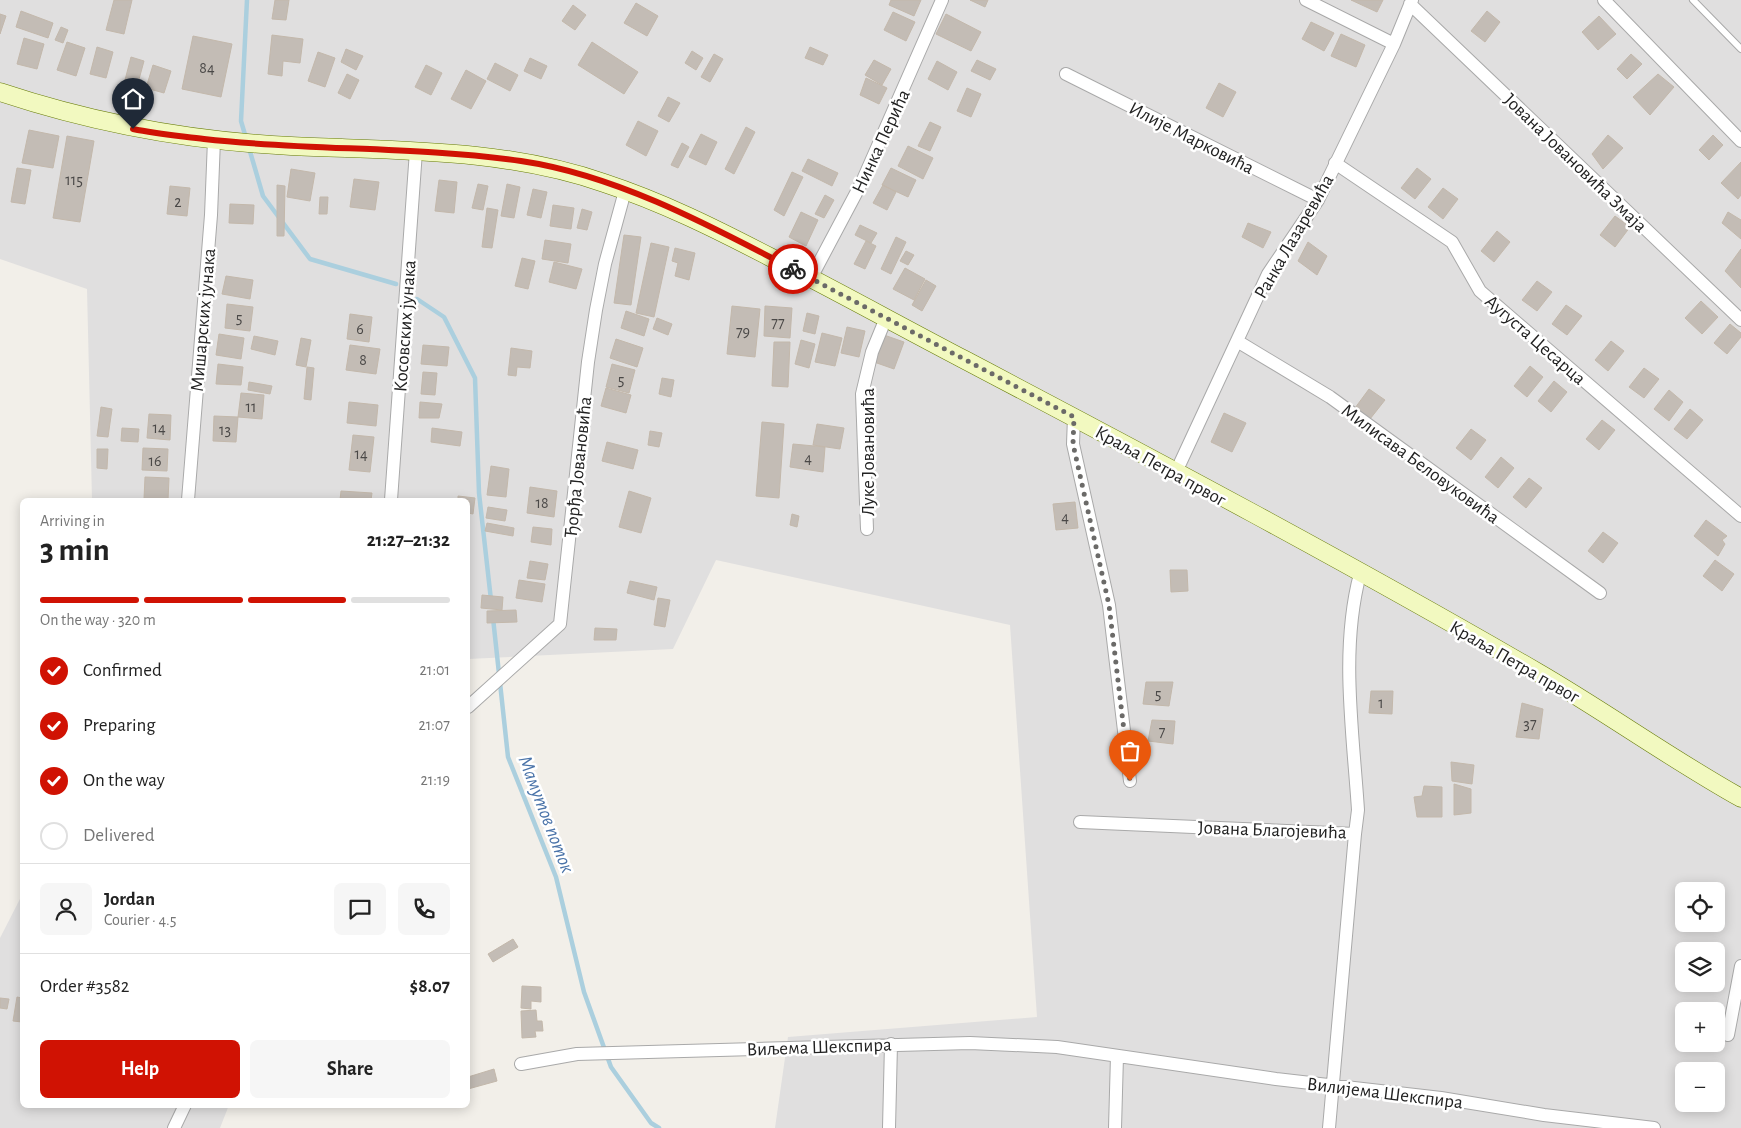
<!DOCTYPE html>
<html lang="en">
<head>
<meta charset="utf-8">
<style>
  body { margin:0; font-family:"Alegreya Sans",sans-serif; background:#f6f6f6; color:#222; height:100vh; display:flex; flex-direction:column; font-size:19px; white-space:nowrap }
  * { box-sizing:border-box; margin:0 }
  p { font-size:16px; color:#767676 }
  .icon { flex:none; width:28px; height:28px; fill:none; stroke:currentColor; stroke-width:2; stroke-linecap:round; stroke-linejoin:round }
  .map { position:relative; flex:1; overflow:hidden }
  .sheet { position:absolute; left:20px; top:498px; width:450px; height:610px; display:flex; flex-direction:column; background:#fff; border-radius:8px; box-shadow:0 2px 12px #0003 }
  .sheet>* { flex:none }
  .buttons { position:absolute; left:1675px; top:882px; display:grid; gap:10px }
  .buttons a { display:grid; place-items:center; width:50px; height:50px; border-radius:8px; background:#fff; box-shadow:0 2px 12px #0003; font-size:25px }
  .pin { position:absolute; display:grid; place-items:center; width:42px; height:42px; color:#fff; margin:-51px -21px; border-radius:50% 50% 50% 0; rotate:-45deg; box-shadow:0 0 5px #0007 }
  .pin .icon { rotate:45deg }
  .courier { position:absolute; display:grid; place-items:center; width:50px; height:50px; margin:-25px; border:4px solid #d01203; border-radius:50%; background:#fff; color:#222; box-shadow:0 1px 6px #0007 }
  .summary em { font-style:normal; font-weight:600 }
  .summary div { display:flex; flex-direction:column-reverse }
  .summary { display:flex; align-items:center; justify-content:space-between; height:85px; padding:0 20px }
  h1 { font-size:32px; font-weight:600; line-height:38px }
  .bar { display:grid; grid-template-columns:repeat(4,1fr); gap:8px 5px; align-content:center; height:60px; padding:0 20px }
  .bar i { height:6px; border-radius:4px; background:#e0e0e0 }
  .bar .selected { background:#d01203 }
  .bar p { grid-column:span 4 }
  .line { display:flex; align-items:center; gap:12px; padding:0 20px; border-top:1px solid #e0e0e0 }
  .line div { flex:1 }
  .round { display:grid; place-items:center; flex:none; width:52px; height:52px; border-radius:8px; background:#f6f6f6 }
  ol { padding:0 20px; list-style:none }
  li { display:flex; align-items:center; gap:15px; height:55px }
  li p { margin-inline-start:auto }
  li .icon { padding:5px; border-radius:50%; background:#d01203; color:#fff; stroke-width:4 }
  li:last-child { color:#767676 }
  li i { width:28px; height:28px; border:2px solid #e0e0e0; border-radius:50% }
  .button { display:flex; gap:10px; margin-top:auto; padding:10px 20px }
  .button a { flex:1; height:58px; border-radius:8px; background:#d01203; color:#fff; font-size:20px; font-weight:600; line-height:58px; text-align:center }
  .button a+a { background:#f6f6f6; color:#222 }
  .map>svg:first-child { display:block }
</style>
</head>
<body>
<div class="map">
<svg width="1741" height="1128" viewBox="0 0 1741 1128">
  <rect width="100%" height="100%" fill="#f2efe9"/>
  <path fill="#e0dfdf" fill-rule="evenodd" d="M0 0H1741V1128H775L788 1037 1037 1017 1010 625 716 560 673 649 468 659V500H92L87 289 0 259ZM1684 891H1716V924H1684ZM1684 951H1716V984H1684ZM1684 1011H1716V1044H1684ZM1684 1071H1716V1104H1684Z
    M22 895V1105H229L220 1128H0V938Z"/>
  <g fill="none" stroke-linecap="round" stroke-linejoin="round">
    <path stroke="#abcfde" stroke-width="4.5" d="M246 138 241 121 247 0
      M249 148 263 196 310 259 396 284
      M417 299 444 317 475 378 479 493 491 600
      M493 618 508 757 556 877 584 992 611 1067 651 1123 659 1128"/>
  </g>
  <path fill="#c3bcb5" stroke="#c3b8ab" d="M114 0H132L124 34 106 30Z
    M275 0H289L286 20 272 19Z
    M891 0H921L914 16 889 5Z
    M970 0H988L985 7Z
    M1351 0H1383L1377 12Z
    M636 3 658 16 647 36 624 23Z
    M573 5 586 15 575 30 562 21Z
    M21 11 53 23 48 38 16 27Z
    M1487 11 1500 22 1485 42 1471 31Z
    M893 12 915 22 906 41 884 30Z
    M0 14 6 16 0 34Z
    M946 14 981 32 971 51 936 34Z
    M1599 16 1616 34 1598 50 1582 32Z
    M1311 22 1334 33 1324 51 1302 39Z
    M61 27 68 30 63 43 55 40Z
    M1341 34 1365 45 1356 67 1331 56Z
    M272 35 303 39 300 63 283 61 282 76 268 74Z
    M193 36 232 44 221 97 182 89Z
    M24 38 44 44 37 69 17 64Z
    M67 42 85 48 76 76 57 70Z
    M592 42 638 72 624 94 578 65Z
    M97 47 113 52 106 78 90 74Z
    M810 47 828 55 823 65 805 58Z
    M346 49 363 56 356 70 341 62Z
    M692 51 703 58 696 70 685 63Z
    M318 52 335 58 325 87 308 81Z
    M714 54 723 59 710 82 701 77Z
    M1631 54 1642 64 1627 79 1617 69Z
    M131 57 144 61 138 83 125 80Z
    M530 58 547 66 541 79 524 71Z
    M874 60 891 69 882 85 865 75Z
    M977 60 996 69 990 80 971 71Z
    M937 61 957 72 948 90 928 79Z
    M495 63 518 75 510 91 487 79Z
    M153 65 171 71 164 93 146 88Z
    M426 65 442 73 431 95 415 87Z
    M466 70 486 81 471 109 451 99Z
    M347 74 359 80 350 99 338 93Z
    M1658 74 1674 87 1650 115 1633 97Z
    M866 78 887 88 879 104 860 95Z
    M1219 83 1236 92 1223 117 1206 108Z
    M967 88 981 94 971 117 957 111Z
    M668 97 680 103 669 122 658 116Z
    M638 121 658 131 646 156 626 145Z
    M930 122 941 127 930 151 918 146Z
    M746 127 755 132 734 174 725 169Z
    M29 130 59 136 53 168 22 163Z
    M701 134 717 142 706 165 689 157Z
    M1608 135 1623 148 1603 169 1592 154Z
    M1713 135 1723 145 1709 160 1699 150Z
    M67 136 94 141 80 222 53 218Z
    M682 143 689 147 678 168 671 165Z
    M908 146 933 158 923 179 898 166Z
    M808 159 838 173 832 186 802 171Z
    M1741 162V195L1738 199 1721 183Z
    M17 168 31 170 25 204 11 202Z
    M891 168 916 180 908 197 882 185Z
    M1417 168 1431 179 1415 199 1401 188Z
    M291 169 315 173 310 201 287 197Z
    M792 172 803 177 784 216 774 210Z
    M354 179 379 182 375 210 350 207Z
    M439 180 457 182 454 213 435 211Z
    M478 184 488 186 483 210 472 208Z
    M507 184 520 187 514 218 501 216Z
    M277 185 285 186 284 236H277Z
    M883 185 896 192 887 210 873 203Z
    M170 186 190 188 187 216 167 214Z
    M1443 188 1458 199 1443 219 1428 207Z
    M533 189 547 192 541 218 527 215Z
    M825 195 834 200 824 218 815 214Z
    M320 197H328L327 214H319Z
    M230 204 254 205 253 224 229 223Z
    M553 205 574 208 571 229 550 226Z
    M487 208 498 210 492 248 482 247Z
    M582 209 592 212 587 230 577 228Z
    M801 212 818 220 806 246 789 237Z
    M1728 212 1741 220V239L1722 223Z
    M1615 216 1630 227 1615 247 1600 235Z
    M1248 223 1271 232 1263 248 1242 237Z
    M860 225 877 233 871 243 855 235Z
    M1497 231 1510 242 1494 262 1481 251Z
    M624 235 641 237 631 305 614 303Z
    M896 237 906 242 891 274 881 269Z
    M545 240 571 244 568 263 542 259Z
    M866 241 876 246 865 269 854 264Z
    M1308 242 1327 256 1317 275 1298 261Z
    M651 243 669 247 654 317 636 313Z
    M675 248 695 253 689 280 675 276 678 263 672 261Z
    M1741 249V288L1725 271Z
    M906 251 914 255 908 265 900 261Z
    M522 258 535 261 528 289 515 286Z
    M554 262 582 269 576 289 549 282Z
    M905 268 925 279 914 300 893 289Z
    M226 276 253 280 250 299 222 294Z
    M926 280 936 286 922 311 912 305Z
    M1537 281 1552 292 1537 311 1522 300Z
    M1701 301 1718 317 1702 334 1685 318Z
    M227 304 253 307 250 331 225 328Z
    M1566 305 1582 316 1567 335 1552 324Z
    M732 306 760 309 755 357 727 354Z
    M765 306 792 308 790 338 764 336Z
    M626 311 649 319 644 336 621 328Z
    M807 313 819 316 815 334 803 331Z
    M350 314 372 317 369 342 347 339Z
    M657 318 672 324 668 335 653 329Z
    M1730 324 1741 333V337L1727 354 1714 343Z
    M847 327 865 331 859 357 841 353Z
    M822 333 842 338 835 366 815 362Z
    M219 334 244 338 241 359 216 355Z
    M884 335 904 342 894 369 874 362Z
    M254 336 278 341 275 355 251 349Z
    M301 338 311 340 306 367 296 365Z
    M616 339 643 348 637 367 610 358Z
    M801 340 815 344 809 368 795 364Z
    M1611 341 1624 351 1608 371 1595 360Z
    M774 342H790L788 387 772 386Z
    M350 345 380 349 376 374 346 370Z
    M423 345 449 347 447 366 421 364Z
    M511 348 532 351 530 368 517 367 516 376 508 375Z
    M218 364 243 367 241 385 216 384Z
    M612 364 635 370 629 393 606 387Z
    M1530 366 1543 377 1527 397 1514 386Z
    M307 367 314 368 311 400 304 399Z
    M1644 368 1659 379 1644 398 1629 387Z
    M423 372 437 373 435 395 421 394Z
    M662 378 674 380 671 397 659 394Z
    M1554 381 1567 392 1551 412 1538 401Z
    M249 382 272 386 270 394 248 390Z
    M606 388 631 395 626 413 601 406Z
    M1369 389 1385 400 1370 419 1355 408Z
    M1669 390 1683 402 1669 421 1654 409Z
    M241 393 264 395 262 419 238 417Z
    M349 402 378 405 376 426 347 423Z
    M420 402 442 404 439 418H419Z
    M101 407 112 409 108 437 97 436Z
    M1690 409 1703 420 1687 439 1674 429Z
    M1224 413 1246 423 1232 452 1211 442Z
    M149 414 171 415 170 440 147 438Z
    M214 416 238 417 236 442 213 441Z
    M1602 420 1615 430 1599 450 1586 439Z
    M762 422 784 424 779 498 756 496Z
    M817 424 844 428 840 449 813 445Z
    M122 428 139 429 138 442 121 441Z
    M432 428 462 432 460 446 431 442Z
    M1471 429 1486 440 1471 460 1456 448Z
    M650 431 662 433 659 447 648 445Z
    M353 435 374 437 370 472 349 470Z
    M607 442 638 450 633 469 602 461Z
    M793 444 825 447 823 472 790 467Z
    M143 448 168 449 167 471 142 470Z
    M97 449H108L107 469 97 468Z
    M1501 457 1514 468 1498 488 1485 477Z
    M491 466 509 469 506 497 487 495Z
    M145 477 169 478 168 500 144 499Z
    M1529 478 1542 488 1526 508 1513 497Z
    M530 487 557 491 554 517 527 513Z
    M341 491 372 493 371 500H340Z
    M629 491 651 498 641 533 619 527Z
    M458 496 475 498 473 514 468 513V500H458Z
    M1075 502 1078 528 1056 530 1053 504Z
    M488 507 507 510 505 521 486 518Z
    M792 514 799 516 797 527 790 525Z
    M1706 520 1727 536 1722 540 1725 544 1718 556 1694 536Z
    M487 523 514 528 513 536 485 531Z
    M533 527 552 529 551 545 531 542Z
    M1603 532 1618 543 1603 563 1588 551Z
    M1715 560 1734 574 1722 591 1703 576Z
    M530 561 548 564 545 580 527 578Z
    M1170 570H1187L1188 591 1171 592Z
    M519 580 545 584 542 602 516 598Z
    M630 581 657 587 654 600 627 593Z
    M482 595 503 597 502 610 481 608Z
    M658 598 670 600 665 627 654 625Z
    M516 610 517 622 487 623V611Z
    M595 628 617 629 616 640H594Z
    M1146 682H1173L1169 706 1143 704Z
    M1371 691H1393L1392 714 1369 713Z
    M1522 703 1543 709 1539 739 1516 737Z
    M1152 720 1175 721 1173 744 1148 741Z
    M1451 762 1474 765 1472 784 1452 781Z
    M1454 784 1471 789V813L1454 815Z
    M1424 786 1442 787V817H1417L1414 797 1422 796Z
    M513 939 518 947 493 962 488 954Z
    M522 986 541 987V1002L531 1001V1009L521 1008Z
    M17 997 22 998V1022L13 1021Z
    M0 998 9 999 7 1009 0 1008Z
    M536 1010 537 1021H542L543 1031H535L536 1037 522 1038 521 1011Z
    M494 1069 497 1081 468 1089V1077Z"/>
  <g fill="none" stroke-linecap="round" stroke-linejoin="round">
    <defs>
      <path id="lane" d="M1693 0 1741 49"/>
      <path id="street" d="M1306 0 1394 44
        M1604 0 1741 141
        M1410 4 1741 320
        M1066 74 1318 200
        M1335 163 1452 242 1480 291 1741 516
        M811 278 862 182 942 0
        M1237 341 1330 397 1600 593
        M1074 417 1073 444 1109 605 1130 781
        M1176 472 1268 274 1318 200 1394 44 1412 0
        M188 500 211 215 214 140
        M391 500 416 151
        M867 529 862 394 872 352 886 318
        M468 707 560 624 588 362 596 310 605 264 625 191
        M1080 822 1355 834 1358 810C1353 732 1340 650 1360 574
        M1728 1035 1741 966
        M521 1064 577 1054 970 1043 1057 1047 1276 1079 1441 1098 1544 1115 1654 1128
        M174 1128 185 1105
        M889 1128 891 1044
        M1115 1128 1117 1056
        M1329 1128 1355 834"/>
      <path id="secondary" d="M0 92C96 124 190 141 291 146 396 151 503 148 604 183 662 202 716 229 770 257 835 290 900 326 965 360 1157 461 1349 563 1537 672 1606 712 1671 759 1741 798"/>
    </defs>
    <use href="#lane" stroke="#a9a9a9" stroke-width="8"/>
    <use href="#street" stroke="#a9a9a9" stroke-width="14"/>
    <use href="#secondary" stroke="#667b07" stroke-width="19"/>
    <use href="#lane" stroke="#fff" stroke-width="6"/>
    <use href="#street" stroke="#fff" stroke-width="12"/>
    <use href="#secondary" stroke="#f2f9c0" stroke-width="18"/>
  </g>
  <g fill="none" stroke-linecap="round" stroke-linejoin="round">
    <path stroke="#6b6a68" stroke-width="5" stroke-dasharray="0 9" d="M793 269 1074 417 1073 444 1109 605 1130 781"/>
    <path stroke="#d01203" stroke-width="6" d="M133 129C157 134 181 136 204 139 309 151 416 146 521 161 616 175 709 225 793 269"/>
  </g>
  <g text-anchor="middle" stroke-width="5" stroke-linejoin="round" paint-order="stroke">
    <g font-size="16" fill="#4a4847">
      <text x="207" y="73">84</text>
      <text x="74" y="185">115</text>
      <text x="178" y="207">2</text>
      <text x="239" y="323">5</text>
      <text x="778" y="328">77</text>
      <text x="360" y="334">6</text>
      <text x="743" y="337">79</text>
      <text x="363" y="365">8</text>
      <text x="621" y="385">5</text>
      <text x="251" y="412">11</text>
      <text x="159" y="433">14</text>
      <text x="225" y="435">13</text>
      <text x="361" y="459">14</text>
      <text x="808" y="463">4</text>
      <text x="155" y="466">16</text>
      <text x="542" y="508">18</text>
      <text x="1065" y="522">4</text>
      <text x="1158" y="699">5</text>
      <text x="1381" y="708">1</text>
      <text x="1530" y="729">37</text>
      <text x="1162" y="737">7</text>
    </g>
    <g font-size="19" fill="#222" stroke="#fff">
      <text transform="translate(1192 137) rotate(27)" y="7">Илије Марковића</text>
      <text transform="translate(880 141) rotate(-65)" y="7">Нинка Перића</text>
      <text transform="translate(1576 162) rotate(44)" y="7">Јована Јовановића Змаја</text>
      <text transform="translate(1293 236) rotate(-60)" y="7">Ранка Лазаревића</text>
      <text transform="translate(202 320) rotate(-85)" y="7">Мишарских јунака</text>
      <text transform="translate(404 326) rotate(-86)" y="7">Косовских јунака</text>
      <text transform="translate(1536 339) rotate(41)" y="7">Аугуста Цесарца</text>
      <text transform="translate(867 452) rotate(-90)" y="7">Луке Јовановића</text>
      <text transform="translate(1421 463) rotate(36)" y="7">Милисава Беловуковића</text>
      <text transform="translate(1161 465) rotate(29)" y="7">Краља Петра првог</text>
      <text transform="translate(577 467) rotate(-84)" y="7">Ђорђа Јовановића</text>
      <text transform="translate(1515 661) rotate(30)" y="7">Краља Петра првог</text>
      <text transform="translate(1272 829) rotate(2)" y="7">Јована Благојевића</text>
      <text transform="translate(819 1046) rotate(-2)" y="7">Виљема Шекспира</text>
      <text transform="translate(1385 1092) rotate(7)" y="7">Вилијема Шекспира</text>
    </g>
    <g font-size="20" font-style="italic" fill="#4b74a9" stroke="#fff">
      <text transform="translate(547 814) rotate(69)" y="7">Мамутов поток</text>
    </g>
  </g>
</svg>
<div class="buttons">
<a><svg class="icon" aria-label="locate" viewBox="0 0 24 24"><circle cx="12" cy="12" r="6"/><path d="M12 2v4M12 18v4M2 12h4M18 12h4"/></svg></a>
<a><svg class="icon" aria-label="layers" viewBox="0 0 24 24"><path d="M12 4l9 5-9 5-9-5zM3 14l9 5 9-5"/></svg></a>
<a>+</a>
<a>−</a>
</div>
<div class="pin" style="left:1130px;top:781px;background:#ea580c"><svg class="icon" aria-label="bag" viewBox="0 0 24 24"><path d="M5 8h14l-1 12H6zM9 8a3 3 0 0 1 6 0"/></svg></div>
<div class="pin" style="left:133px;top:129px;background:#1f2937"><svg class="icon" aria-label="home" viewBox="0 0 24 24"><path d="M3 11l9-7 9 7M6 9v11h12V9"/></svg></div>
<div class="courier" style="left:793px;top:269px"><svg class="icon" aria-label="bike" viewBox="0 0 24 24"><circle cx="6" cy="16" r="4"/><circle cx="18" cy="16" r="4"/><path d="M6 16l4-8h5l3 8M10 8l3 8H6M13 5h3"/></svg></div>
<section class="sheet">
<div class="summary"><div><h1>3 min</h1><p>Arriving in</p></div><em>21:27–21:32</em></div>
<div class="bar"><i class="selected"></i><i class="selected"></i><i class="selected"></i><i></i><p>On the way · 320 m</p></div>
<ol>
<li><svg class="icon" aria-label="check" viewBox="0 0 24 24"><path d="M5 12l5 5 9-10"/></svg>Confirmed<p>21:01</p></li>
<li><svg class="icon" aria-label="check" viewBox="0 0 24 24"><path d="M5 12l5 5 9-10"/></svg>Preparing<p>21:07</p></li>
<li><svg class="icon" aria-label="check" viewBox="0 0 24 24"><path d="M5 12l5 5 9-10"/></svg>On the way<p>21:19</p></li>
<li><i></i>Delivered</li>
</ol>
<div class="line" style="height:90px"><a class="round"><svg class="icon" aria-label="person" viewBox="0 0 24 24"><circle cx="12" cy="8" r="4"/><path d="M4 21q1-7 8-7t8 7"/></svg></a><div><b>Jordan</b><p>Courier · 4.5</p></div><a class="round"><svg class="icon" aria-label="chat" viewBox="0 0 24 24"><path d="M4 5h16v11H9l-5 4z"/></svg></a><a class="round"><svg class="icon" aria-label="phone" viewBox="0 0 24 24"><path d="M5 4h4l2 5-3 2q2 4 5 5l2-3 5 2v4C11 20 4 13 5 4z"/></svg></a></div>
<div class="line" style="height:65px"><div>Order #3582</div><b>$8.07</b></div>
<div class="button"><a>Help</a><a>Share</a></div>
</section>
</div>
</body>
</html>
